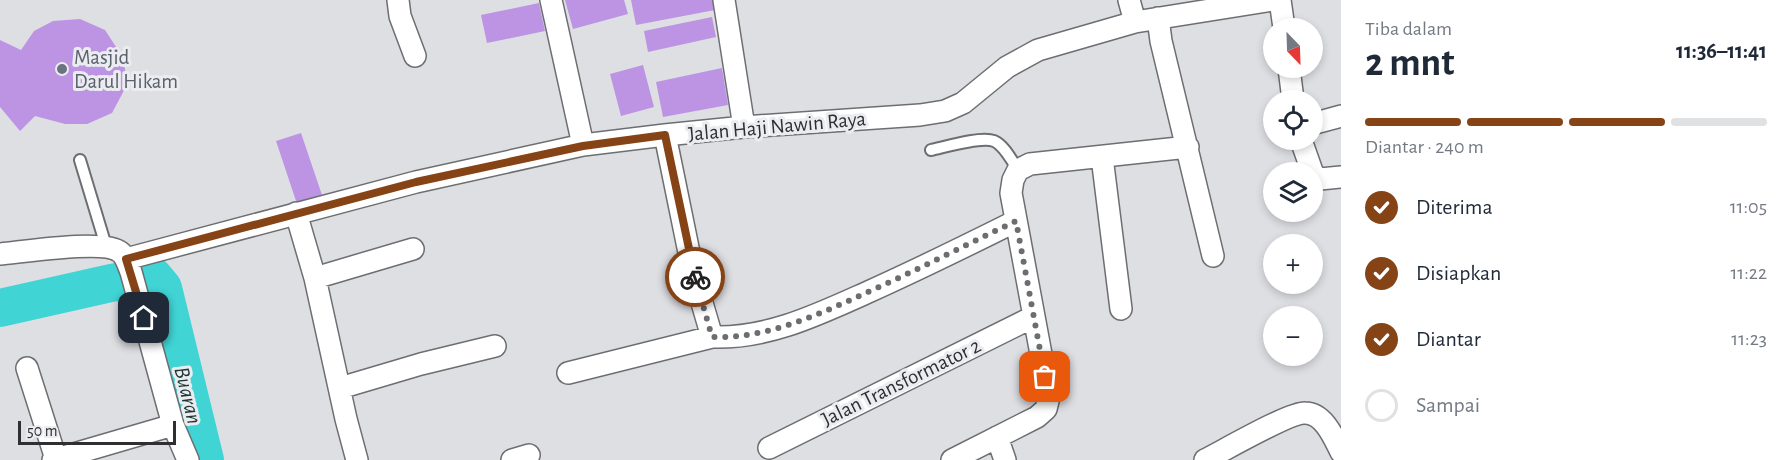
<!DOCTYPE html>
<html lang="id">
<head>
<meta charset="utf-8">
<style>
  body { margin:0; font-family:"Alegreya Sans",sans-serif; background:#f2f2f3; color:#1f2937; height:100vh; display:flex; flex-direction:column; font-size:22px; white-space:nowrap }
  * { box-sizing:border-box; margin:0 }
  p { font-size:20px; color:#747a83 }
  .icon { flex:none; width:33px; height:33px; fill:none; stroke:currentColor; stroke-width:2; stroke-linecap:round; stroke-linejoin:round }
  .map { position:relative; flex:1; overflow:hidden }
  .details { display:flex; flex-direction:column; background:#fff; width:450px }
  .details>* { flex:none }
  .needle { width:39px; rotate:157deg }
  .tools { position:absolute; left:1263px; top:18px; display:grid; gap:12px }
  .tools a { display:grid; place-items:center; width:60px; height:60px; border-radius:50%; background:#fff; box-shadow:0 3px 9px #0003; font-size:30px }
  .scale { position:absolute; left:18px; bottom:15px; width:158px; box-sizing:border-box; padding-left:6px; border:3px solid #2f2f31; border-top:0; font-size:16px; line-height:21px; white-space:nowrap; color:#2f2f31; -webkit-text-stroke:4px #ebecf0; paint-order:stroke }
  .pin { position:absolute; display:grid; place-items:center; width:51px; height:51px; color:#fff; margin:-26px; border-radius:12px; box-shadow:0 3px 9px #0006 }
  .courier { position:absolute; display:grid; place-items:center; width:60px; height:60px; margin:-30px; border:4px solid #864315; border-radius:50%; background:#fff; color:#222; box-shadow:0 2px 8px #0007 }
  .summary em { font-style:normal; font-weight:700 }
  .summary div { display:flex; flex-direction:column-reverse }
  .summary { display:flex; align-items:center; justify-content:space-between; height:102px; padding:0 24px }
  h1 { font-size:39px; font-weight:700; line-height:45px }
  .bar { display:grid; grid-template-columns:repeat(4,1fr); gap:9px 6px; align-content:center; height:72px; padding:0 24px }
  .bar i { height:8px; border-radius:4px; background:#e0e1e3 }
  .bar .active { background:#864315 }
  .bar p { grid-column:span 4 }
  ol { padding:0 24px; list-style:none }
  li { display:flex; align-items:center; gap:18px; height:66px }
  li p { margin-inline-start:auto }
  li .icon { padding:6px; border-radius:50%; background:#864315; color:#fff; stroke-width:4 }
  li:last-child { color:#747a83 }
  li i { width:33px; height:33px; border:3px solid #e0e1e3; border-radius:50% }
  main { display:flex; flex:1; min-height:0 }
  .map>svg:first-child { display:block }
</style>
</head>
<body>
<main>
<div class="map">
<svg width="1341" height="460" viewBox="0 0 1341 460">
  <rect width="100%" height="100%" fill="#dedfe3"/>
  <g fill="none" stroke-linecap="round" stroke-linejoin="round">
    <path stroke="#40d4d5" stroke-width="38" d="M0 308 111 283 153 276 163 288 205 460"/>
  </g>
  <path fill="#bd93e3" d="M565 0H624L628 14 573 29Z
    M631 0H713L715 10 636 25Z
    M539 3 545 31 487 43 481 15Z
    M712 17 716 37 648 52 644 31Z
    M80 19 105 30 122 56 128 83 112 113 87 124H65L35 116 20 131 0 107V40L21 50 34 31 53 21Z
    M643 65 654 107 621 116 610 74Z
    M722 68 728 105 663 117 656 82Z
    M301 133 323 198 298 207 276 141Z"/>
  <g fill="none" stroke-linecap="round" stroke-linejoin="round">
    <defs>
      <path id="service" d="M931 150C945 147 981 136 994 141 1004 145 1012 161 1018 170
        M80 160 106 246"/>
      <path id="minor" d="M398 0 400 16 415 56
        M551 0 583 145
        M724 0 744 127
        M1129 0 1135 22
        M1280 0 1284 28
        M1158 18 1161 41 1213 256
        M1289 68 1293 100
        M1312 124 1341 116
        M665 135 693 272 712 337
        M1301 140 1313 174 1320 179 1341 177
        M1102 157 1121 309
        M296 213 315 278 346 419 357 460
        M0 254C23 252 104 239 120 252 126 256 128 265 131 272L173 425 188 460
        M126 259 416 182 583 145 665 135 744 127 920 115 945 111 963 103 1007 67 1038 50 1135 22 1273 0
        M315 278 413 249
        M27 368 56 459
        M568 373 712 337C767 339 817 315 866 293 917 270 966 246 1016 221
        M340 388 421 364 495 346
        M997 437 1005 460
        M769 448 1033 317
        M53 460 173 425
        M512 460 529 455
        M952 460 1037 417 1046 409 1049 397 1011 193 1013 180 1018 170 1030 164 1188 147
        M1205 460C1223 451 1290 412 1305 413 1324 413 1334 438 1341 452"/>
    </defs>
    <use href="#service" stroke="#6d6e71" stroke-width="14"/>
    <use href="#minor" stroke="#6d6e71" stroke-width="24"/>
    <use href="#service" stroke="#fff" stroke-width="10"/>
    <use href="#minor" stroke="#fff" stroke-width="21"/>
  </g>
  <g fill="none" stroke-linecap="round" stroke-linejoin="round">
    <path stroke="#6c6d6f" stroke-width="6" stroke-dasharray="0 10.8" d="M695 277 712 337C767 339 817 315 866 293 917 270 966 245 1016 221L1045 377"/>
    <path stroke="#864315" stroke-width="8" d="M144 318 126 259 416 182 583 146 665 135 695 277"/>
  </g>
  <circle fill="#6b7280" stroke="#ebecf0" stroke-width="2" cx="62" cy="69" r="6"/>
  <g text-anchor="middle" stroke-width="6" stroke-linejoin="round" paint-order="stroke">
    <g font-size="21" fill="#5b616d" stroke="#ebecf0" text-anchor="start">
      <text x="74" y="64">Masjid<tspan x="74" dy="24">Darul Hikam</tspan></text>
    </g>
    <g font-size="21" fill="#2f2f31" stroke="#ebecf0">
      <text transform="translate(777 126) rotate(-5)" y="7">Jalan Haji Nawin Raya</text>
      <text transform="translate(901 382) rotate(-26)" y="7">Jalan Transformator 2</text>
    </g>
    <g font-size="22" font-style="italic" fill="#1c3434" stroke="#ebecf0">
      <text transform="translate(189 395) rotate(76)" y="8">Buaran</text>
    </g>
  </g>
</svg>
<div class="tools">
<a><svg class="needle" viewBox="-14 -14 28 28"><path d="M0-13l5 13h-10z" fill="#e53935"/><path d="M0 13l5-13h-10z" fill="#747a83"/></svg></a>
<a><svg class="icon" aria-label="locate" viewBox="0 0 24 24"><circle cx="12" cy="12" r="6"/><path d="M12 2v4M12 18v4M2 12h4M18 12h4"/></svg></a>
<a><svg class="icon" aria-label="layers" viewBox="0 0 24 24"><path d="M12 4l9 5-9 5-9-5zM3 14l9 5 9-5"/></svg></a>
<a>+</a>
<a>−</a>
</div>
<div class="scale">50 m</div>
<div class="pin" style="left:1045px;top:377px;background:#ea580c"><svg class="icon" aria-label="bag" viewBox="0 0 24 24"><path d="M5 8h14l-1 12H6zM9 8a3 3 0 0 1 6 0"/></svg></div>
<div class="pin" style="left:144px;top:318px;background:#1f2937"><svg class="icon" aria-label="home" viewBox="0 0 24 24"><path d="M3 11l9-7 9 7M6 9v11h12V9"/></svg></div>
<div class="courier" style="left:695px;top:277px"><svg class="icon" aria-label="bike" viewBox="0 0 24 24"><circle cx="6" cy="16" r="4"/><circle cx="18" cy="16" r="4"/><path d="M6 16l4-8h5l3 8M10 8l3 8H6M13 5h3"/></svg></div>
</div>
<section class="details">
<div class="summary"><div><h1>2 mnt</h1><p>Tiba dalam</p></div><em>11:36–11:41</em></div>
<div class="bar"><i class="active"></i><i class="active"></i><i class="active"></i><i></i><p>Diantar · 240 m</p></div>
<ol>
<li><svg class="icon" aria-label="check" viewBox="0 0 24 24"><path d="M5 12l5 5 9-10"/></svg>Diterima<p>11:05</p></li>
<li><svg class="icon" aria-label="check" viewBox="0 0 24 24"><path d="M5 12l5 5 9-10"/></svg>Disiapkan<p>11:22</p></li>
<li><svg class="icon" aria-label="check" viewBox="0 0 24 24"><path d="M5 12l5 5 9-10"/></svg>Diantar<p>11:23</p></li>
<li><i></i>Sampai</li>
</ol>
</section>
</main>
</body>
</html>
